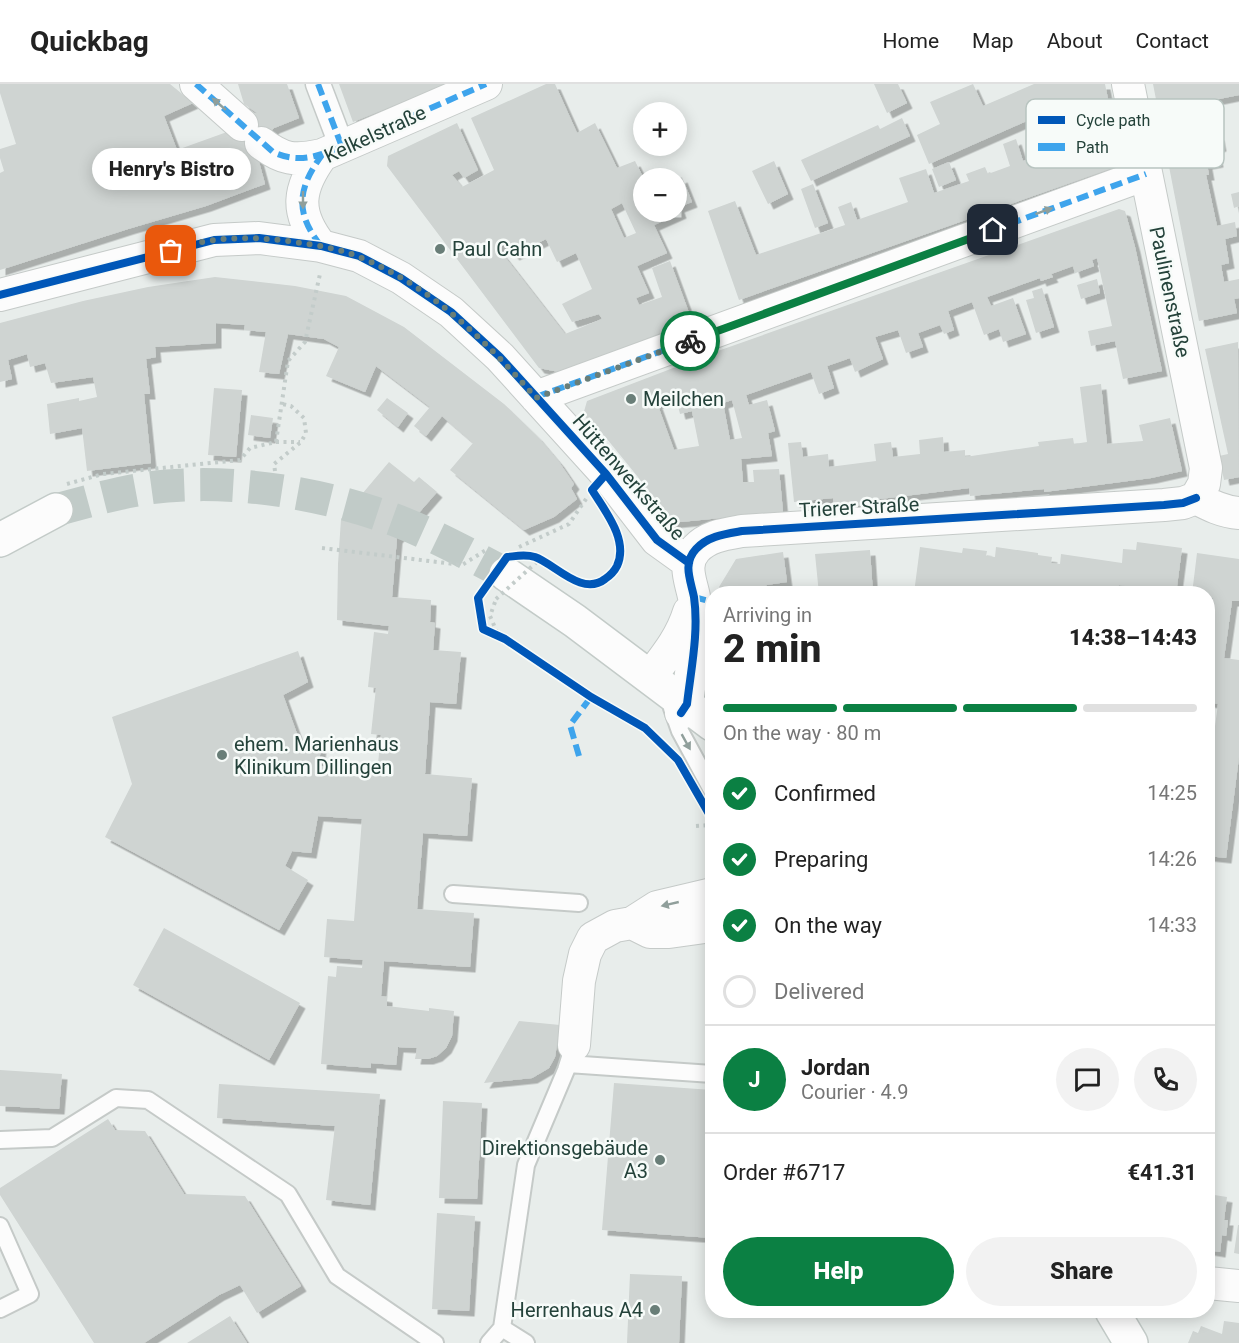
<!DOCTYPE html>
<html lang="en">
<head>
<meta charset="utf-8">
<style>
  body { margin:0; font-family:Roboto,sans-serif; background:#f2f2f2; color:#222; height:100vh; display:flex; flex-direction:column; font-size:22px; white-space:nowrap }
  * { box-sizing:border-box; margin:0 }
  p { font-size:20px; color:#767676 }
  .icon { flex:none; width:33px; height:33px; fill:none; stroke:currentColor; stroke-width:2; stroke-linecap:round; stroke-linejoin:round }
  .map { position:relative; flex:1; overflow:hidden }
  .sheet { position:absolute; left:705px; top:502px; width:510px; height:732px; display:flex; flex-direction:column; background:#fff; border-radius:24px; box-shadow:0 3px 15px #0003 }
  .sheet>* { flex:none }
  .tools { position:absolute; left:633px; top:18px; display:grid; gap:12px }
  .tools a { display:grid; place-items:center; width:54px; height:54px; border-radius:50%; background:#fff; box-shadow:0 3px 15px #0003; font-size:30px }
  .pin { position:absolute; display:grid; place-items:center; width:51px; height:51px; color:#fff; margin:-26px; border-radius:12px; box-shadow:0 3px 9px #0006 }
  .courier { position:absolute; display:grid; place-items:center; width:60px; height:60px; margin:-30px; border:4px solid #0b8043; border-radius:50%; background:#fff; color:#222; box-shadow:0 2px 8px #0007 }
  .bubble { position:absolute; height:42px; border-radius:21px; background:#fff; box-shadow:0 3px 15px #0003; font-size:20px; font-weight:800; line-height:42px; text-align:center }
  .overview em { font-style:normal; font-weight:800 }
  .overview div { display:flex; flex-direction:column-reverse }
  .overview { display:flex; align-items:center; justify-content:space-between; height:102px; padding:0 18px }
  h1 { font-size:39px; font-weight:800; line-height:45px }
  .bar { display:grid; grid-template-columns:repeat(4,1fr); gap:9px 6px; align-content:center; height:72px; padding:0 18px }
  .bar i { height:8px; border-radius:4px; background:#e0e0e0 }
  .bar .current { background:#0b8043 }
  .bar p { grid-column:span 4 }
  .line { display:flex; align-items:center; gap:15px; padding:0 18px; border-top:2px solid #e0e0e0 }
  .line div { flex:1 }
  .round { display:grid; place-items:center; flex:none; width:63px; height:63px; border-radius:32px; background:#f2f2f2 }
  ol { padding:0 18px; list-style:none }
  li { display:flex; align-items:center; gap:18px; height:66px }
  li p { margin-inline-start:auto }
  li .icon { padding:6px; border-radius:50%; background:#0b8043; color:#fff; stroke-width:4 }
  li:last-child { color:#767676 }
  li i { width:33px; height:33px; border:3px solid #e0e0e0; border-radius:50% }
  .action { display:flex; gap:12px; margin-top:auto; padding:12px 18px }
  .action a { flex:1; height:69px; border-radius:36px; background:#0b8043; color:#fff; font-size:24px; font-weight:800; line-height:69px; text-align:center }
  .action a+a { background:#f2f2f2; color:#222 }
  header { display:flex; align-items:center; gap:36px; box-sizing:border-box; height:84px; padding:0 30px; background:#fff; border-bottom:2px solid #e0e0e0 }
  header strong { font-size:28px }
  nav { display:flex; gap:33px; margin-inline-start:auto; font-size:21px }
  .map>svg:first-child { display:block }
</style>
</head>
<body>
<header>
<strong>Quickbag</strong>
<nav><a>Home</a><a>Map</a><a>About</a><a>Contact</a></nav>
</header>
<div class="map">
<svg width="1239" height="1259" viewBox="0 0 1239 1259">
  <defs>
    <filter id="shadow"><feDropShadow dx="5.5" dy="5.5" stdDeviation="0" flood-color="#0004"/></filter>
  </defs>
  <rect width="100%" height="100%" fill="#e8edeb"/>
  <path fill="#cfd4d2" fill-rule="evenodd" filter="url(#shadow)" d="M0 0H170L193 19 164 32 177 66 238 44 257 29 244 20 238 0H287L299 34 274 44 255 63 265 100 206 122 128 145 0 186V89L4 87 0 74V65L16 60 0 9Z
    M339 0H447L353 38Z
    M546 0H555L577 49 595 39 617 84 635 77 644 95V128H676V96L682 93 692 118 679 123 681 129 654 141 667 169 637 182 649 209 636 214 639 221 662 213 652 184 670 177 692 237 559 288 539 284 387 82 388 72 457 39 478 86 464 94 459 87 452 91 462 103 494 86 471 34ZM622 119 636 149 624 154 611 125ZM546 155 557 178 576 169 592 205 562 220 572 238 599 230 602 235 565 250 498 164 505 160 514 171Z
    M874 0H898L907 19 887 29Z
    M973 0 983 22 1034 0H1105L1121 81 739 216 708 127 735 117 756 171 845 141 838 123 851 118 857 136 908 118 899 94 926 85 934 109 969 97 966 90 985 83 988 90 1010 82 1003 60 1016 55 1023 77 1062 63 1057 50 1075 43 1070 18 929 80 917 51 940 40 930 18Z
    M1153 0H1239V11L1199 19 1203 40 1195 42 1198 55 1219 51 1221 62 1215 64 1218 78 1207 80 1209 91H1206L1217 142 1235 138 1237 152 1225 155 1229 179 1221 181 1224 198 1239 195V214L1234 215 1237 229 1199 237Z
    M902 34 910 52 811 97 801 76 878 41 880 45Z
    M774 77 788 110 768 120 752 87Z
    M949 78 956 96 939 103 932 85Z
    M813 100 828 139 815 144 801 105Z
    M1239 108V122L1234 124 1231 110Z
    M1119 125 1125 127 1135 163 1162 287 1123 295 1115 257 1091 262 1088 247 1112 242 1097 174 1092 176 1094 182 1075 189 1073 182 1051 190 1053 193 1041 197 1040 194 987 213 991 222 1013 214 1026 250 1003 258 999 245 984 251 972 218 948 227 954 246 944 250 940 241 918 249 923 263 906 269 898 246 875 253 883 275 855 288 850 274 827 282 834 304 819 310 811 288 746 311 749 321 767 316 775 347 768 349 772 372 741 375 743 398H754L753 386 779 385 783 428 670 439 638 393 603 350 583 331 587 317 715 268ZM676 314 680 330 692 327 699 362 674 366 657 319ZM732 316 742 354 730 356 723 319Z
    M215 193 295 202 346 212 404 243 504 320 537 352 559 378 574 400 571 404 577 415 554 433 524 446 450 386 473 359 470 356 442 332 426 352 414 342 430 323 376 282 365 308 326 292 339 263 324 255 288 250 279 290 259 288 266 248 244 246 245 241 216 239V259L155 263 156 273 146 275 150 310H144L151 379 87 387 82 344 50 350 47 320 79 314V317L97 313 93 293 51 299 45 279 30 283 27 270 8 276 12 295 0 298V239L83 217 148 203Z
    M1097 195 1100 209 1081 215 1077 201Z
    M1042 204 1054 243 1036 249 1026 216 1034 214 1032 207Z
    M1238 258 1239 393 1224 396 1219 372 1228 370 1205 265Z
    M1101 300 1107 360 1143 357 1139 341 1170 334 1182 387 1151 394 1044 408V405L970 412 969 404 880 415V419L834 425 833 414 794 418 788 359 801 358 803 373 828 370 829 383 876 377 874 360 891 358 893 373 920 370 919 356 943 353 944 368 965 366V373L1039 362 1038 358 1073 354 1074 360 1087 358 1080 303Z
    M214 304 242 306 236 373 208 371Z
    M387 314 408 329 398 343 377 326Z
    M251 331 273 334 270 354 248 351Z
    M389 378 414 398 419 393 437 408 397 454 392 513 431 516 430 538 435 539 433 566 461 568 456 620 430 618 425 690 472 694 467 752 423 749 417 825 474 829 470 883 384 877 381 912 387 913V922L429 927V924L454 927 452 952 446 964 437 972 428 975H415L417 964 398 963 396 981 371 979V984L321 980 328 892 336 893 337 882 362 884 363 876 324 873 327 835 354 837 362 735 318 732 311 769 292 767 285 782 308 796 279 846 105 753 132 700 112 633 298 567 308 598 283 611 300 658 321 661 319 682 377 689 381 651 371 650 376 604 368 603 374 548 388 550 389 542 337 536 338 480 341 435Z
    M1137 458 1182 464 1176 510H1130L1131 503 1119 501 1117 510H1033L1004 505 1003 510 914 509 920 463 962 469 963 464 987 467 986 472 995 473 996 463 1038 469V471L1052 473 1051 479 1060 480 1061 470 1122 479 1123 465 1136 466Z
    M870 466 873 510H819L815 470Z
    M783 468 787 498 766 501 771 510H724L719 503 736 475Z
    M1197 469 1239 475V517H1232L1224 574 1239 576V673L1226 774 1208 772V694L1218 620 1208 618V546L1213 514 1208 513V510H1192Z
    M164 844 300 919 269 976 133 901Z
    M519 937 560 941 555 973 549 984 532 994 484 999Z
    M0 986 62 990 59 1025 0 1022Z
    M614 999 712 1006V1154L602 1146Z
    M219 1000 380 1010 370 1121 326 1116 335 1042 217 1034Z
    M443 1017 482 1019 477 1115 439 1114Z
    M108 1035 115 1046 145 1047 184 1110 245 1112 301 1202 257 1229 240 1201 219 1211 144 1259H94L0 1111V1104Z
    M1208 1110 1227 1113 1224 1136H1228L1226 1152 1222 1151 1220 1168 1208 1166Z
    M437 1129 475 1132 469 1227 432 1225Z
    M1238 1141H1239V1170L1234 1169Z
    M630 1190 682 1192 679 1259H627Z
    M230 1232 247 1259H187Z
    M1224 1237 1239 1239V1259H1188L1193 1247 1198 1249 1201 1242 1222 1250Z"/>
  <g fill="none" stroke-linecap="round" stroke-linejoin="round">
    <path stroke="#c1cbc8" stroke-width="33" stroke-dasharray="33 16" stroke-linecap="butt" d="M56 426C93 416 130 405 167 402 244 396 324 410 395 436 434 451 470 471 506 490"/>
    <defs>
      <path id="service" d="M672 624 680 647 712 706
        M453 810 579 819
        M568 980 712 990
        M0 1056 52 1054 116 1014 148 1016 288 1110 337 1192 435 1259
        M0 1142 30 1210 0 1225
        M502 1244 526 1259
        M489 1259 502 1244 526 1081 566 986 574 961"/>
      <path id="pedestrian" d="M318 0 342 63"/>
      <path id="minor" d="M196 0 242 41
        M1128 0 1206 384 1204 400 1196 414
        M261 59C283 76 294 77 322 71L486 0
        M321 162C294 128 298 104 322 71
        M0 211 214 156 259 154 321 162 359 172 401 194 451 228 500 273 606 390 657 456 689 479
        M536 313 1146 90
        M1196 414C1209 421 1223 428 1239 429
        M650 593C666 572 681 554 689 528
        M681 629 687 620C691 585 699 548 694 513 691 497 682 480 696 465 708 452 725 450 742 447L1164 421 1183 419 1196 414
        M632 839 650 848H669L712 842
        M574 961 579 897 585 870 593 854 615 842 632 839 657 823 712 810
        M1208 1199 1239 1202"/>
      <path id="secondary" d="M0 456 56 426
        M506 490 575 537 712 640
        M1112 1227 1131 1259"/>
    </defs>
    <use href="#service" stroke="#c5cac8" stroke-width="20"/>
    <use href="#pedestrian" stroke="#c5cac8" stroke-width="27"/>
    <use href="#minor" stroke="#c5cac8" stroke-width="34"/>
    <use href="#secondary" stroke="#c3cbc8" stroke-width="36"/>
    <path stroke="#c3ccca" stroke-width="4" stroke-dasharray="3 4.5" stroke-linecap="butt" d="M276 358H300
      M275 387 274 380 301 358 306 349 304 334 291 322 282 320
      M67 400 103 390 240 376 250 364 276 358 288 277 305 258 320 190
      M519 463 569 440 588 412
      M322 464 462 481 486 466
      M495 518 490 532 499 553
      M696 742 712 741"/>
    <use href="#service" stroke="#fcfcfc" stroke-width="16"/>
    <use href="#pedestrian" stroke="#fcfcfc" stroke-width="24"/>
    <use href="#minor" stroke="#fcfcfc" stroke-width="32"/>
    <use href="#secondary" stroke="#fcfcfc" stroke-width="33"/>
    <path stroke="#c3ccca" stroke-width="4" stroke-dasharray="3 4.5" stroke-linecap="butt" d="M496 515 540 475"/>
    <path stroke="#3ea4ec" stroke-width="6" stroke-dasharray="12 6" stroke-linecap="butt" d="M196 0 273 68C299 80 317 72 342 63L486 0
      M318 0 342 63
      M321 162C294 128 298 104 322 71
      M536 313 1146 90
      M694 513 712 518
      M579 672 570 641 591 613"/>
    <defs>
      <path id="cycleway" d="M0 211 214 156 259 154 321 162 359 172 401 194 451 228 500 273 606 390 657 456 689 479
        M606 390 592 406C605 427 629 456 617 482 614 488 611 491 605 495 582 513 555 480 535 473 525 470 517 472 507 473L478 514 483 545 505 555 591 613 645 644 678 676 712 735
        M681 629 687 620C691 585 699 548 694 513 691 497 682 480 696 465 708 452 725 450 742 447L1164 421 1183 419 1196 414"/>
    </defs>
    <use href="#cycleway" stroke="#f7fbf9" stroke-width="11"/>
    <use href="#cycleway" stroke="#0057b8" stroke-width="8"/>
  </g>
  <defs><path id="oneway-solid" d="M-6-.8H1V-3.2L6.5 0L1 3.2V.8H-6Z" transform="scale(1.5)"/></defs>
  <g fill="#909f9b">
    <use href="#oneway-solid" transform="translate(219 20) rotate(-139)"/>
    <use href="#oneway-solid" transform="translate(303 116) rotate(90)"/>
    <use href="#oneway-solid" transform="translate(1044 127) rotate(-20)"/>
    <use href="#oneway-solid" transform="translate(686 658) rotate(61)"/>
    <use href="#oneway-solid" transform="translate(670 820) rotate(167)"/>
  </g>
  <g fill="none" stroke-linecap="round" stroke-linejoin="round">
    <path stroke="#697e78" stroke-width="6" stroke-dasharray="0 10.8" d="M171 167C185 163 201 157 215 156 240 153 264 154 288 157 312 161 336 163 359 173 430 201 486 257 536 314L690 257"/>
    <path stroke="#0b8043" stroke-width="8" d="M690 257 993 146"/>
  </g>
  <g fill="#697e78" stroke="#f7fbf9" stroke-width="2">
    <circle cx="440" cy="165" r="6"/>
    <circle cx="631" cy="315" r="6"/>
    <circle cx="222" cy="671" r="6"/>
    <circle cx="660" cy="1076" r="6"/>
    <circle cx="655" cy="1226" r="6"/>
  </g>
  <g text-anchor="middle" stroke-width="5" stroke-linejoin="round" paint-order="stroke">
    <g font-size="20" fill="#24423a" stroke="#f7fbf9">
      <text transform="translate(375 50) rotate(-25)" y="7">Kelkelstraße</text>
      <text transform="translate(1170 208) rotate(78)" y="7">Paulinenstraße</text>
      <text transform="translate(629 393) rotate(49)" y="7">Hüttenwerkstraße</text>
      <text transform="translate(859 423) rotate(-3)" y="7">Trierer Straße</text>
    </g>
    <g font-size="20" fill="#24423a" stroke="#f7fbf9" text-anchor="start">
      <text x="452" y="172">Paul Cahn</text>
      <text x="643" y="322">Meilchen</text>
      <text x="234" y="667">ehem. Marienhaus<tspan x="234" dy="23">Klinikum Dillingen</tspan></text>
      <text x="648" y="1071" text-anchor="end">Direktionsgebäude<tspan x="648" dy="23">A3</tspan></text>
      <text x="643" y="1233" text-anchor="end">Herrenhaus A4</text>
    </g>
  </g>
  <rect x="1026" y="15" width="198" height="69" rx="9" fill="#f7fbf9" stroke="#b8c4c0" stroke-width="1.5"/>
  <rect x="1038" y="32" width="27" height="8" fill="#0057b8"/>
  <rect x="1038" y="59" width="27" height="8" fill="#3ea4ec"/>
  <g font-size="16" fill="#24423a">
    <text x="1076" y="42">Cycle path</text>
    <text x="1076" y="69">Path</text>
  </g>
</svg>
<div class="tools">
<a>+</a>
<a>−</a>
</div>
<div class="pin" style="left:171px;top:167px;background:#ea580c"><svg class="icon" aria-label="bag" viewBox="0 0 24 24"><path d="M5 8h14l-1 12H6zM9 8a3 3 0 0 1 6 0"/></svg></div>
<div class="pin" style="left:993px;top:146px;background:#1f2937"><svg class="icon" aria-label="home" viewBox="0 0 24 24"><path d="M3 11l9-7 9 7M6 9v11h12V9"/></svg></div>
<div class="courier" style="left:690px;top:257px"><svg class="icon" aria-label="bike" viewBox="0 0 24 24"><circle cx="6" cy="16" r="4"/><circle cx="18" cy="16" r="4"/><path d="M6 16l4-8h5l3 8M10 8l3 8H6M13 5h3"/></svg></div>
<div class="bubble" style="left:92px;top:64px;width:159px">Henry's Bistro</div>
<section class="sheet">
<div class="overview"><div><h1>2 min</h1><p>Arriving in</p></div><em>14:38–14:43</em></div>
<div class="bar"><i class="current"></i><i class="current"></i><i class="current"></i><i></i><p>On the way · 80 m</p></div>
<ol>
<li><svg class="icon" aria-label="check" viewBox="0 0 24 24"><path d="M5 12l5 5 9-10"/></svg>Confirmed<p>14:25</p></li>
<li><svg class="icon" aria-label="check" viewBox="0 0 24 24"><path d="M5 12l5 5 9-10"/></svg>Preparing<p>14:26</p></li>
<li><svg class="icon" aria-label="check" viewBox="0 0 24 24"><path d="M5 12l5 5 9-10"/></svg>On the way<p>14:33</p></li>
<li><i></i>Delivered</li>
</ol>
<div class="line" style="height:108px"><b class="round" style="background:#0b8043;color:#fff">J</b><div><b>Jordan</b><p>Courier · 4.9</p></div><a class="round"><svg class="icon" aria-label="chat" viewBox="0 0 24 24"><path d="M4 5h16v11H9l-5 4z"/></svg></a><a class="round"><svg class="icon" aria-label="phone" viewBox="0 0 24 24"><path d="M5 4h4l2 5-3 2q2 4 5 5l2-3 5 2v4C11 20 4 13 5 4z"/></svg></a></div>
<div class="line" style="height:78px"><div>Order #6717</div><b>€41.31</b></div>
<div class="action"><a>Help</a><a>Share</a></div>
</section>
</div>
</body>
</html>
